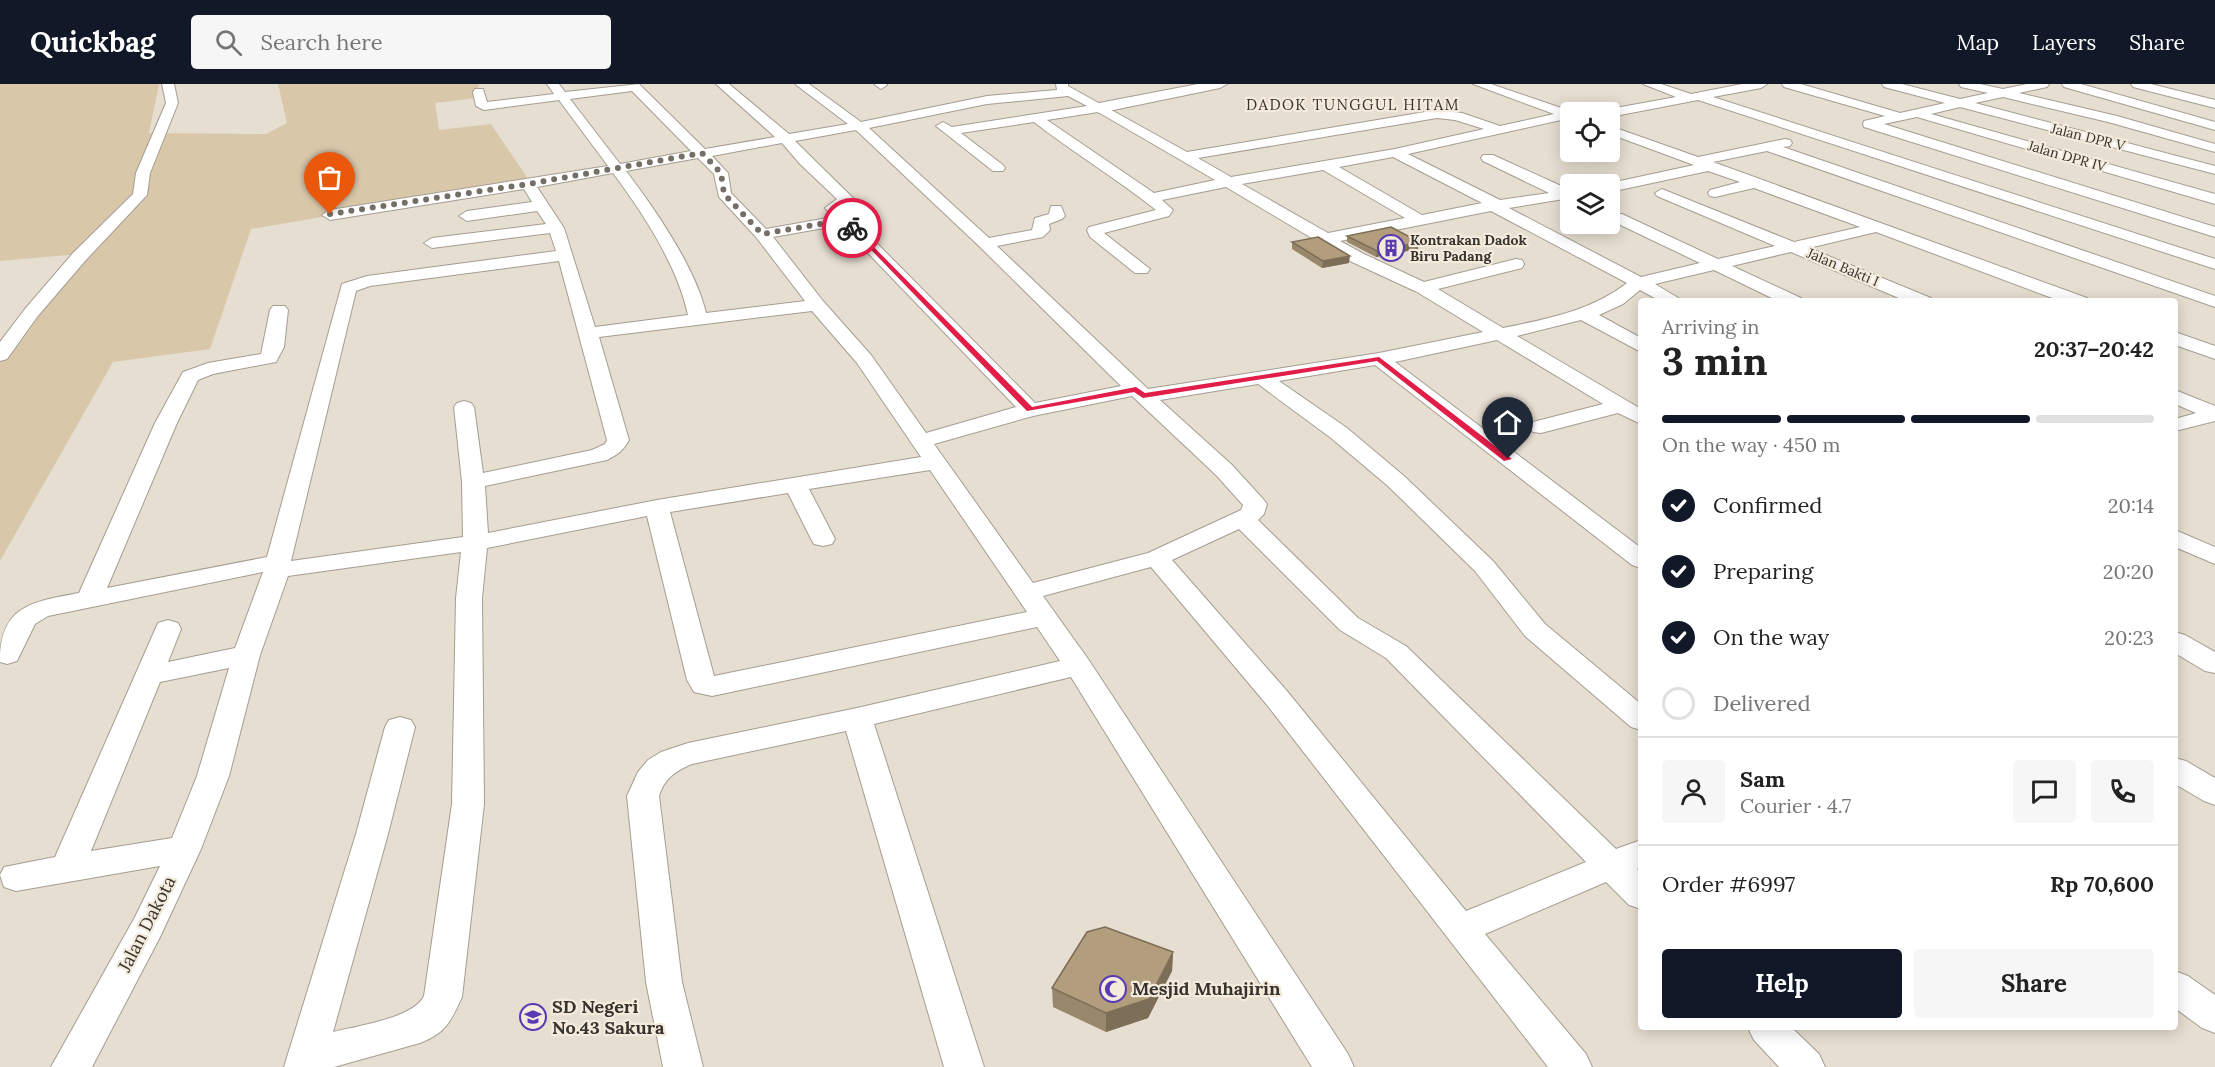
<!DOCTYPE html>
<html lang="en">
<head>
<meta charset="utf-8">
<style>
  body { margin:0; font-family:Lora,serif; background:#f6f6f6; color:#222; height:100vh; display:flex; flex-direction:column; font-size:22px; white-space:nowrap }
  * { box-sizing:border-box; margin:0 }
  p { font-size:20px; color:#767676 }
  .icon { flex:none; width:33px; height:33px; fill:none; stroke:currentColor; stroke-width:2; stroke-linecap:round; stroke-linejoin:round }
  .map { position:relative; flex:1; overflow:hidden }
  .details { position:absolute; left:1638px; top:214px; width:540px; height:732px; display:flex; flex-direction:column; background:#fff; border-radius:6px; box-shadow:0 3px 15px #0003 }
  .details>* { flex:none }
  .buttons { position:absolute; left:1560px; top:18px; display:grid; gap:12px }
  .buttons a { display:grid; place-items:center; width:60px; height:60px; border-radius:6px; background:#fff; box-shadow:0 3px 15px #0003; font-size:30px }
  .pin { position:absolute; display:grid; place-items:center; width:51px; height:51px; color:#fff; margin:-62px -26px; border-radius:50% 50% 50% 0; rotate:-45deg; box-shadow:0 0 6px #0007 }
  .pin .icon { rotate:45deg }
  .courier { position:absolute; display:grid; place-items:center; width:60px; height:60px; margin:-30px; border:4px solid #e11d48; border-radius:50%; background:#fff; color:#222; box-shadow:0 2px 8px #0007 }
  .head em { font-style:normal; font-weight:800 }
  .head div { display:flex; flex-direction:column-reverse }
  .head { display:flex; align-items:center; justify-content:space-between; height:102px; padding:0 24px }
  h1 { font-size:39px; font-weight:800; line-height:45px }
  .bar { display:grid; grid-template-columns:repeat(4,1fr); gap:9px 6px; align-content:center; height:72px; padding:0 24px }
  .bar i { height:8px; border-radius:4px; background:#e0e0e0 }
  .bar .selected { background:#111827 }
  .bar p { grid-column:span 4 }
  .line { display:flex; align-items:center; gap:15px; padding:0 24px; border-top:2px solid #e0e0e0 }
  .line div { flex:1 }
  .round { display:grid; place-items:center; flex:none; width:63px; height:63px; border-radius:6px; background:#f6f6f6 }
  ol { padding:0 24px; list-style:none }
  li { display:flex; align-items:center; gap:18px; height:66px }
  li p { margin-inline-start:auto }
  li .icon { padding:6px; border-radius:50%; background:#111827; color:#fff; stroke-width:4 }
  li:last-child { color:#767676 }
  li i { width:33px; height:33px; border:3px solid #e0e0e0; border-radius:50% }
  .cta { display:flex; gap:12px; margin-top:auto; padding:12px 24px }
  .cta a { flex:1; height:69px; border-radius:6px; background:#111827; color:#fff; font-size:24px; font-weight:800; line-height:69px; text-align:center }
  .cta a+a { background:#f6f6f6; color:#222 }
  header { display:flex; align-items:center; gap:36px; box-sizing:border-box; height:84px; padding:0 30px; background:#111827; color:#fff }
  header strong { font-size:28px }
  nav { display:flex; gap:33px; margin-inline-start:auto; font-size:21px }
  .search { width:420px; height:54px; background:#f6f6f6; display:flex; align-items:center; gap:15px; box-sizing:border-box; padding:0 21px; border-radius:6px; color:#767676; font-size:22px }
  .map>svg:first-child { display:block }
</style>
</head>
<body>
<header>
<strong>Quickbag</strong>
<div class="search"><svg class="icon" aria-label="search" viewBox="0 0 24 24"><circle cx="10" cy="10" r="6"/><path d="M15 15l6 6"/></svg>Search here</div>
<nav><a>Map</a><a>Layers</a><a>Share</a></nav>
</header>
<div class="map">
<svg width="2215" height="983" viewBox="0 0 2215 983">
  <rect width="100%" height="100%" fill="#e6ded0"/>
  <path fill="#d9c7aa" d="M0 0H159L149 49 266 50 287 39 278 0H479L476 14 435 19 439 46 491 40 530 98 251 145 210 265 113 278 0 477V268L79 170 0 177Z"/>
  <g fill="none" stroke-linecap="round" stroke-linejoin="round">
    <defs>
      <path id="minor" d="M162 0H174L178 19 150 89 147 111 85 177 37 233 7 275 0 277V258L25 225 73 169 133 110 136 89 166 19Z
        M547 0H559L565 8 639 0 705 65 775 53 716 0H729L789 50 848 40 795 0H809L861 38 987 12 1057 6 1056 0H1068V2L1187 68 1437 26 1462 29 1500 42 1554 30 1473 0H1491L1570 27 1573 28H1570V34L1408 70 1500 116 1549 109 1483 77 1481 74 1483 71H1493L1570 106V114L1509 124 1641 193 1700 179 1610 136V130H1622L1718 175 1775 162 1657 112 1655 109 1662 105 1794 158 1860 143 1754 104 1715 113 1710 112 1708 109 1710 106 1740 98 1708 87 1610 108V100H1606L1694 81 1610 50V42L1698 73 1785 55 1790 56 1792 59 1790 62 1783 63 2215 212V223L1767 67 1713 78 2087 214 2090 218H2063L1876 148 1809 164 1931 214 1934 218H1908L1791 168 1732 182 1801 214 1804 218H1780L1714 186 1655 200 1685 218H1662L1640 206 1623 220 1599 231 1641 254V268L1581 236 1517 252 1641 325V340L1618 329 1541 349 1533 348 1530 343 1533 338 1603 320 1497 256 1395 278 1641 464V484L1632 481 1375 281 1279 297 1347 344 1404 392 1493 477 1545 540 1641 620V646L1631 643 1525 552 1475 487 1388 402 1331 354 1258 300 1160 316 1232 381 1263 415 1267 420 1264 430 1258 436 1358 534 1406 562 1616 765 1641 756V783L1637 785 1641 789V825L1629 821 1606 798 1485 850 1586 970 1592 983H1548L1267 621 1151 483 1043 512 1088 575 1348 970 1354 983H1312L1071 593 874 640 984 983H944L846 647 692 680C675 687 664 695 659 712L682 898 703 983H663L646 898 627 712 638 688 648 676 661 668 688 659 857 624 1060 577 1037 543 712 612 694 608 687 596 647 432 487 464 482 514 484 720 462 913C451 937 446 949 420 959L334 983H284L356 750 385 643 389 636 400 633 411 636 415 643 388 750 333 948C357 942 414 934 424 912L452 720 456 514 461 468 288 492 260 571 229 692 201 765 160 853 92 983H51L135 833 160 782 16 807 4 803 0 791 4 783 55 773 158 539 168 536 178 539 181 545 168 578 235 564 263 488 48 532 35 540 17 577 7 580 0 578C0 521 32 518 79 509L155 339 183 288 208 279 261 270 270 226 273 222H285L288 226 284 263 276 278 213 290 198 296 177 339 107 504 267 473 342 200 367 192 556 167 550 149 432 164 424 159 432 154 546 140 537 127 467 137 459 132 467 127 532 118 524 105 330 136 322 131 330 126 608 82 559 16 484 26 476 22 473 8 475 5H483L487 18 554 10ZM632 7 691 67 620 80 570 15ZM1068 12 1087 22 952 43 943 38 936 42 993 87H1003L1005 84 1003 81 961 49 1034 38C1074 69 1117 95 1156 126L1089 143 1087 146 1090 153 1135 189H1147L1150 185 1104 149 1169 132 1173 126 1162 116 1226 103 1352 178 1417 208 1483 248 1379 269 1148 305 997 162 1043 153 1050 146 1049 140 1062 135 1065 132 1061 122H1051L1049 130 1035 134 1032 146 989 154 869 44 987 20ZM1098 28 1215 96 1154 109 1047 36ZM1437 34 1455 36 1484 45 1395 65 1231 93 1198 74ZM856 46 979 162 1121 302 1035 319 843 125 855 116 852 113 795 57ZM782 59 800 80 837 115 825 124 833 133 766 145 731 109 728 89 712 72ZM1393 73 1482 119 1422 131 1339 83ZM698 74 714 90 719 113 756 153 805 217 706 229C695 183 655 125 626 87ZM1323 86 1405 134 1328 149 1242 100ZM613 89C643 129 678 183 688 231L595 243 564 144 537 103ZM1491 127 1627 199C1591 227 1547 235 1503 244L1438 205 1522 184 1524 180 1522 176 1516 175 1424 198 1364 170 1340 157ZM841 141 1016 323 926 349 871 271 823 217 773 153ZM559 177 607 356 605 360 592 366 483 389 474 323 471 319 464 317 457 319 454 323 462 398 463 453 291 477 356 207 370 202ZM812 227 857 279 921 373 657 416 488 449 485 402 607 376C618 370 623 367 629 356L599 253ZM1132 312 1216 391 1243 421 1241 426 1148 469 1033 499 934 360 1033 332ZM930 386 1027 528 714 592 670 428 788 409 811 455 814 460 823 462 832 460 835 455 809 405ZM1239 445 1340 546 1386 574 1586 778 1466 827 1287 607 1172 476ZM229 584 197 692 172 754 91 767 160 598Z
        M874 0H886L887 1 881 5Z
        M1643 0H1661L1691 10 1742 0H1767L1761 4 1713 13 2215 175V185L1698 16 1610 33V28H1604L1610 25 1676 13Z
        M1782 0H1801L1900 29 1945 19 1884 3 1882 0H1902L1960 15 1988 9 1961 3 1959 0H1980L2003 5 2027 0H2049L2047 3 2019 9 2117 32 2215 60V68L2108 38 2003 13 1975 19 2215 82V90L1960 23 1931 30 2215 110V120L1917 33 1884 40 2215 143V153L1864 43 1863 40 1864 37 1885 32 1784 3Z
        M2062 0H2081L2215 38V46L2064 3Z
        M2131 0H2151L2215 16V24L2133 3Z
        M2175 248 2215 262V275L2175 261Z
        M2175 306 2215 322V337L2175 347V335L2196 329 2175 320Z
        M2175 446 2215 463V480L2175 463Z
        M2175 548 2185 551 2215 568V589L2205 587 2175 569Z
        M2175 674 2186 677 2215 694V721L2204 717 2175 700Z
        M2175 887 2188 892 2215 911V949L2202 944 2175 924Z
        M1748 944H1792L1819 970 1825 983H1779L1754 956Z"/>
      <path id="tertiary" d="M1198 0H1227L1220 4 1099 29 1091 24 1099 19Z"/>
    </defs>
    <use href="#minor" stroke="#a59d91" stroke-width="2"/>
    <use href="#tertiary" stroke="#a59d91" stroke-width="2"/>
    <use href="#minor" fill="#fff" fill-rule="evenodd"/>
    <use href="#tertiary" fill="#fff" fill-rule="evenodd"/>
  </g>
  <path fill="#99876b" d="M1347 152 1418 165 1376 173 1347 158Z
    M1292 158 1349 179 1322 184 1292 165Z
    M1173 868 1172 887 1148 934 1106 948 1053 923 1052 904Z"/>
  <path fill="#7d6e57" d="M1419 158 1418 165 1376 173 1377 167Z
    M1350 172 1349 179 1322 184 1323 177Z
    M1173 868 1172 887 1148 934 1106 948V929Z"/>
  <path fill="#b29d7c" stroke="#7d6e57" stroke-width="1.5" d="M1391 143 1419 158 1377 167 1347 152Z
    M1318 153 1350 172 1323 177 1292 158Z
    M1105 843 1173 868 1149 915 1106 929 1052 904 1087 848Z"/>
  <path fill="#e11d48" d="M849 143H854L1032 323 1136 303 1145 309 1379 273 1512 375 1504 377 1377 277 1143 314 1134 308 1027 327Z"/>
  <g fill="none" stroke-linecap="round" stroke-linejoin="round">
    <path stroke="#746e66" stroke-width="6" stroke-dasharray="0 10.8" d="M330 130 528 100 702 69 721 89 724 110 762 150 843 136 852 144"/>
  </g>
  <defs>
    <symbol id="building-ring" viewBox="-11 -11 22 22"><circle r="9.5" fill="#f4ebdd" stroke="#583ab2" stroke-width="1.5"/><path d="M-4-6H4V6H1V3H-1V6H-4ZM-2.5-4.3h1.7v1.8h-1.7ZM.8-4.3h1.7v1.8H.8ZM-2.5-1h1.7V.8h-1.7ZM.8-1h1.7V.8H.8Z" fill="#583ab2"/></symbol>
    <symbol id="mosque-ring" viewBox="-11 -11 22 22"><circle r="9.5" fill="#f4ebdd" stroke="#583ab2" stroke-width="1.5"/><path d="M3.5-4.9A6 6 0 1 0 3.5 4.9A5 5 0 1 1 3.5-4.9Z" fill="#583ab2"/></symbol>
    <symbol id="school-ring" viewBox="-11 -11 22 22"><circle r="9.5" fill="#f4ebdd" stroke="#583ab2" stroke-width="1.5"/><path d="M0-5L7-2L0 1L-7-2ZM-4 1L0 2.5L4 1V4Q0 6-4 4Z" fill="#583ab2"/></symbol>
  </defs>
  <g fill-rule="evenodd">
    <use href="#building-ring" x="1376" y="149" width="30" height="30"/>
    <use href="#mosque-ring" x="1098" y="890" width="30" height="30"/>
    <use href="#school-ring" x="518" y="918" width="30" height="30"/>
  </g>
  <g text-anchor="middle" stroke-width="4.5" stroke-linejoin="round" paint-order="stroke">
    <g font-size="14" fill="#36322d" stroke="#f4ebdd">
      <text transform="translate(2088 53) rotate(14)" y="5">Jalan DPR V</text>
      <text transform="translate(2067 72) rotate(16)" y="5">Jalan DPR IV</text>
      <text transform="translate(1843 183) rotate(23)" y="5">Jalan Bakti I</text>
    </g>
    <g font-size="14" font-weight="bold" fill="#36322d" stroke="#f4ebdd" text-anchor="start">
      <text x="1410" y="161">Kontrakan Dadok<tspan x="1410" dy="16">Biru Padang</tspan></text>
    </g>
    <g font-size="15" letter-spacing="1.5" fill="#36322d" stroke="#f4ebdd">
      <text x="1353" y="26">DADOK TUNGGUL HITAM</text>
    </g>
    <g font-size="18" fill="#36322d" stroke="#f4ebdd">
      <text transform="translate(147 840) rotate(-63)" y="6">Jalan Dakota</text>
    </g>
    <g font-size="18" font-weight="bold" fill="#36322d" stroke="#f4ebdd" text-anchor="start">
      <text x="1132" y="911">Mesjid Muhajirin</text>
      <text x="552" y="929">SD Negeri<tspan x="552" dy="21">No.43 Sakura</tspan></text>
    </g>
  </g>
</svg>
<div class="buttons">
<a><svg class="icon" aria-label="locate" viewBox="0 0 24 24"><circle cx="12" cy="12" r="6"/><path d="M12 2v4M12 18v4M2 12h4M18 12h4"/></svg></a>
<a><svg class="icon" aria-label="layers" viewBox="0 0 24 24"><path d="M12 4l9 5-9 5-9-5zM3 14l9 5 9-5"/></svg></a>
</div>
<div class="pin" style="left:330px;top:130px;background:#ea580c"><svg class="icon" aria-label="bag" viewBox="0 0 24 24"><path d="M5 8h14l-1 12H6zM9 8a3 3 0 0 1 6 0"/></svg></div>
<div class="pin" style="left:1508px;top:375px;background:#1f2937"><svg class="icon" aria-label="home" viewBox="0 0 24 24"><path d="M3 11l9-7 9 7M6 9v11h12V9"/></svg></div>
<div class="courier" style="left:852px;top:144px"><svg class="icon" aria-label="bike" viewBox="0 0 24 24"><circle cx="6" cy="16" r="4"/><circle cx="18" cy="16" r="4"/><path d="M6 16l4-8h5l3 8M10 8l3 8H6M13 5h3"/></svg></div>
<section class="details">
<div class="head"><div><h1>3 min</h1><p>Arriving in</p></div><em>20:37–20:42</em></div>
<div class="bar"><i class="selected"></i><i class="selected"></i><i class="selected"></i><i></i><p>On the way · 450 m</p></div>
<ol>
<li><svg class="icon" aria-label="check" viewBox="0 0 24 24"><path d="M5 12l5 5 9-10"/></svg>Confirmed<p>20:14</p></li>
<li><svg class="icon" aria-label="check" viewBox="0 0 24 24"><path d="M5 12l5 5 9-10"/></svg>Preparing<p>20:20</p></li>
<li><svg class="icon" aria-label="check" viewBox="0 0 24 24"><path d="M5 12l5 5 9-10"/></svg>On the way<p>20:23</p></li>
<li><i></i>Delivered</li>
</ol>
<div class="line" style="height:108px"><a class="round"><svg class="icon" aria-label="person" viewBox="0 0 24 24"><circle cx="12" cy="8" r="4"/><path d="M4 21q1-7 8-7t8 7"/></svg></a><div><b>Sam</b><p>Courier · 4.7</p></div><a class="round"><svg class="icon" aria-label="chat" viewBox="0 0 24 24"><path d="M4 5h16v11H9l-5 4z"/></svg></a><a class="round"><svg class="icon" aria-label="phone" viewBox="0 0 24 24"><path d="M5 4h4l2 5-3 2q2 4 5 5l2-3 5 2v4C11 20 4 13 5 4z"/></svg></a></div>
<div class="line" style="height:78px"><div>Order #6997</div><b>Rp 70,600</b></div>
<div class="cta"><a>Help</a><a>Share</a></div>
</section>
</div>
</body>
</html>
